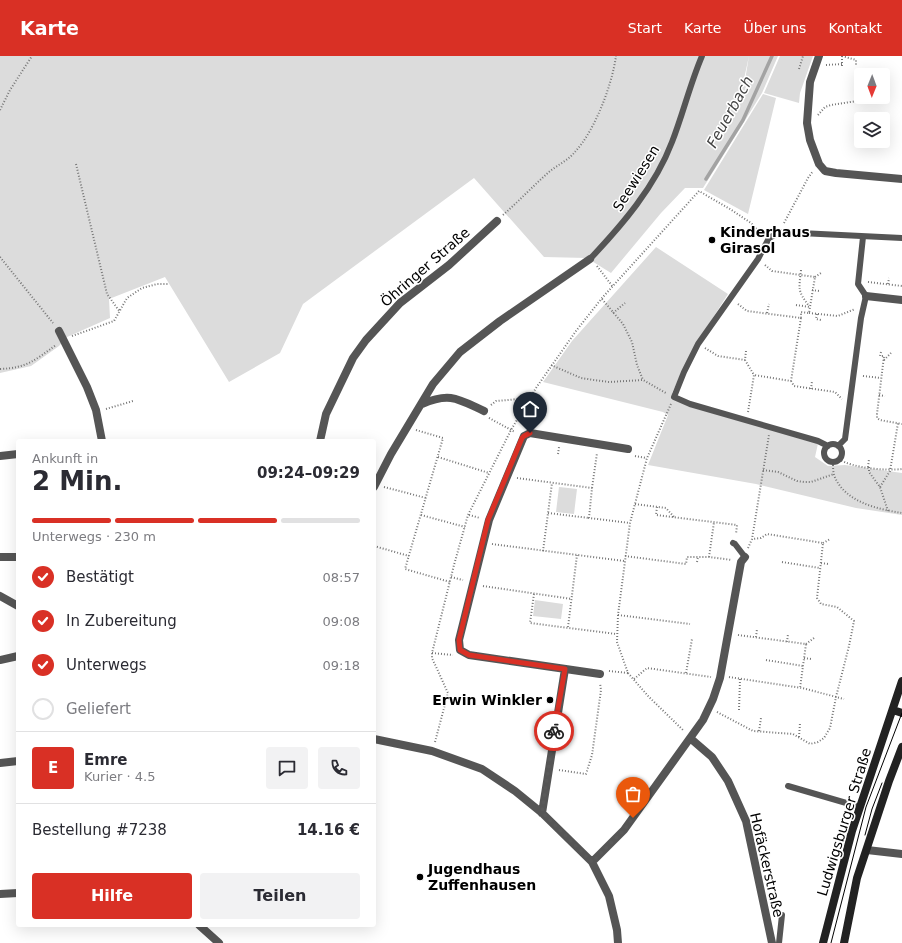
<!DOCTYPE html>
<html lang="de">
<head>
<meta charset="utf-8">
<style>
  body { margin:0; font-family:"DejaVu Sans",sans-serif; background:#f2f2f3; color:#2b2b33; height:100vh; display:flex; flex-direction:column; font-size:15px; white-space:nowrap }
  * { box-sizing:border-box; margin:0 }
  p { font-size:13px; color:#7c7c81 }
  .icon { flex:none; width:22px; height:22px; fill:none; stroke:currentColor; stroke-width:2; stroke-linecap:round; stroke-linejoin:round }
  .map { position:relative; flex:1; overflow:hidden }
  .panel { position:absolute; left:16px; top:383px; width:360px; height:488px; display:flex; flex-direction:column; background:#fff; border-radius:4px; box-shadow:0 4px 16px #0002 }
  .panel>* { flex:none }
  .needle { width:26px; rotate:181deg }
  .fabs { position:absolute; left:854px; top:12px; display:grid; gap:8px }
  .fabs a { display:grid; place-items:center; width:36px; height:36px; border-radius:4px; background:#fff; box-shadow:0 4px 16px #0002; font-size:20px }
  .pin { position:absolute; display:grid; place-items:center; width:34px; height:34px; color:#fff; margin:-41px -17px; border-radius:50% 50% 50% 0; rotate:-45deg; box-shadow:0 0 4px #0007 }
  .pin .icon { rotate:45deg }
  .courier { position:absolute; display:grid; place-items:center; width:40px; height:40px; margin:-20px; border:3px solid #d93025; border-radius:50%; background:#fff; color:#222; box-shadow:0 1px 5px #0007 }
  .head em { font-style:normal; font-weight:800 }
  .head div { display:flex; flex-direction:column-reverse }
  .head { display:flex; align-items:center; justify-content:space-between; height:68px; padding:0 16px }
  h1 { font-size:26px; font-weight:800; line-height:30px }
  .bar { display:grid; grid-template-columns:repeat(4,1fr); gap:6px 4px; align-content:center; height:48px; padding:0 16px }
  .bar i { height:5px; border-radius:3px; background:#e1e1e2 }
  .bar .selected { background:#d93025 }
  .bar p { grid-column:span 4 }
  .line { display:flex; align-items:center; gap:10px; padding:0 16px; border-top:1px solid #e1e1e2 }
  .line div { flex:1 }
  .round { display:grid; place-items:center; flex:none; width:42px; height:42px; border-radius:4px; background:#f2f2f3 }
  ol { padding:0 16px; list-style:none }
  li { display:flex; align-items:center; gap:12px; height:44px }
  li p { margin-inline-start:auto }
  li .icon { padding:4px; border-radius:50%; background:#d93025; color:#fff; stroke-width:4 }
  li:last-child { color:#7c7c81 }
  li i { width:22px; height:22px; border:2px solid #e1e1e2; border-radius:50% }
  .primary-button { display:flex; gap:8px; margin-top:auto; padding:8px 16px }
  .primary-button a { flex:1; height:46px; border-radius:4px; background:#d93025; color:#fff; font-size:16px; font-weight:800; line-height:46px; text-align:center }
  .primary-button a+a { background:#f2f2f3; color:#2b2b33 }
  header { display:flex; align-items:center; gap:24px; box-sizing:border-box; height:56px; padding:0 20px; background:#d93025; color:#fff }
  header strong { font-size:19px }
  nav { display:flex; gap:22px; margin-inline-start:auto; font-size:14px }
  .map>svg:first-child { display:block }
</style>
</head>
<body>
<header>
<strong>Karte</strong>
<nav><a>Start</a><a>Karte</a><a>Über uns</a><a>Kontakt</a></nav>
</header>
<div class="map">
<svg width="902" height="887" viewBox="0 0 902 887">
  <rect width="100%" height="100%" fill="#fff"/>
  <path fill="#dcdcdc" d="M0 0H749L744 23 739 34 745 24 749 0H778L762 37 703 132H685L661 157 611 217 587 202 544 201 474 122 303 248 280 297 229 326 165 221 109 243 110 262 67 281 59 290 31 310 0 317Z
    M780 0H813L800 37 799 47 764 37Z
    M763 38 776 42 748 158 704 134Z
    M656 191 728 238 691 296 666 350 672 337 691 346 819 383 815 401 828 410 845 409 902 417V459L856 452 756 428 648 409 668 359 663 356 543 326 572 285Z
    M559 431 577 433 574 458 556 456Z
    M535 544 563 548 561 563 533 560Z"/>
  <g fill="none" stroke-linecap="round" stroke-linejoin="round">
    <path stroke="#a3a3a3" stroke-width="3.5" d="M706 123 743 64 772 0"/>
    <path stroke="#777" stroke-width="2" stroke-dasharray="1 2" stroke-linecap="butt" d="M842 0 856 4V10
      M842 0V11
      M826 9 842 8
      M799 13 803 0
      M0 54 10 34 32 0
      M818 59 825 51 831 49 857 45 861 36
      M76 108 107 238 120 256
      M503 159C519 145 534 129 550 115 558 109 568 104 574 97 595 75 612 29 616 0
      M784 167 808 122 813 115
      M0 201 53 267
      M765 209 772 215 815 221 809 257 801 256V262
      M597 210 613 231
      M801 214C799 233 797 234 809 250
      M815 221 821 217
      M868 226 902 230
      M888 228 889 222
      M812 234 819 235
      M602 243 623 268 632 286 637 309 643 324
      M738 248 747 255 801 262 791 325 754 319
      M796 249 810 251
      M613 257 625 247
      M767 257 769 248
      M809 257 838 260 855 253
      M817 258 816 263 821 264
      M72 280 114 265 127 242 142 232 157 228H168
      M705 292 718 300 745 304
      M746 295 745 304 754 319 748 356
      M881 296 880 300H884L877 358V362L880 364 902 368
      M884 304 891 297
      M551 309 581 322 594 324 609 326 643 324 666 337
      M0 313C27 312 35 304 56 289
      M863 320 881 322
      M791 325 794 330 835 336 842 343
      M811 333 812 325
      M879 339 885 340
      M671 348 647 402 630 467 618 559 617 586 628 617 649 641 684 675
      M491 349 496 345 530 342
      M106 353 133 345
      M489 362 515 376
      M416 374 443 382 405 513 450 526
      M558 398 559 391
      M635 400 647 402
      M438 401 489 417
      M839 403C851 412 887 415 902 413
      M833 406C833 410 833 415 834 419 844 446 877 453 902 457
      M868 411 869 403
      M869 411V416L880 431 888 455
      M763 414 778 416 797 425 804 426H811L834 418
      M517 422 592 432 589 462 630 467
      M384 431 426 442
      M880 431 890 415 898 367
      M592 432 597 397
      M635 448 666 452 674 461
      M657 451 656 459 737 469 736 478
      M548 457 589 462
      M421 459 465 471
      M469 459 480 462
      M823 487 830 483
      M492 488 624 505
      M374 490 409 500
      M748 492 752 483 769 379
      M543 495 552 427
      M625 500 686 508 687 501H709L732 504
      M709 501 714 466
      M697 506 698 501
      M782 506 820 512
      M821 507 828 508
      M451 521 463 524
      M483 530 572 543
      M534 538 530 567 616 578
      M618 559 690 568
      M568 571 577 499
      M738 579 806 588 800 632
      M756 581 757 573
      M787 586 788 578
      M806 588 814 582
      M432 597 453 599
      M804 602 811 603
      M766 604 803 610
      M609 615 628 617
      M686 617 692 583
      M729 621 802 632 844 643
      M634 623 647 612 711 621
      M740 623 739 654H741
      M717 656 753 675 793 678 810 688 818 686 824 682 830 672 836 641 849 590 854 565 837 551 821 548 817 542 823 487 767 478 761 482 752 483
      M759 675 761 662
      M799 681 800 667
      M435 686 448 637 432 602V597L454 509 468 459 511 374 536 332 576 275 602 242 699 135 730 153 751 167 762 179
      M559 714 586 718 592 699 601 634 600 627"/>
    <path stroke="#555" stroke-width="6" d="M590 203C622 169 655 131 672 86 683 58 690 28 702 0
      M824 397a9 9 0 1 1 18 0a9 9 0 1 1-18 0Z
      M828 390 818 385 690 348 674 341 684 316 698 288 758 203 769 182 780 176 902 182
      M838 390 845 383 861 262 866 240 858 228 863 181
      M733 487 735 488 745 501
      M788 730 860 751
      M779 887 782 859"/>
    <path stroke="#555" stroke-width="8" d="M819 0 810 26 807 67 810 84 819 108 825 115 836 117 902 123
      M866 240 902 244
      M59 275 87 331 96 354 102 385
      M422 348C450 336 458 343 484 355
      M320 385 326 358 353 302 366 284 400 247 449 209 497 165
      M0 400 18 398
      M374 431 391 398 433 328 460 296 500 265 590 203
      M0 501H18
      M0 540 18 550
      M0 604 18 600
      M600 618 469 599 460 594 459 584 489 464 524 380 530 377 628 393
      M690 682 712 701 728 725 746 765 772 887
      M374 683 432 695 482 713 515 735 542 757 592 806 609 840 617 874 618 887
      M0 707 18 705
      M542 757 565 613
      M867 794 902 798
      M592 806 624 774 703 664 713 643 720 622 741 506 745 501
      M0 838 18 837
      M199 869 219 887"/>
    <path stroke="#222" stroke-width="8" d="M893 654 902 657
      M823 887 852 775 902 625
      M844 887 857 822 889 725 902 691"/>
    <path stroke="#000" stroke-width="1" d="M865 779 872 753 882 727
      M831 887 866 751 902 657"/>
  </g>
  <g fill="none" stroke-linecap="round" stroke-linejoin="round">
    <path stroke="#595959" stroke-width="4" stroke-dasharray="0 7.2" d="M554 675 542 756 592 806 624 774 633 762"/>
    <path stroke="#d93025" stroke-width="5" d="M530 377 524 380 522 382 488 464 459 584 460 594 469 599 565 613 554 675"/>
  </g>
  <g fill="#000" stroke="#fff" stroke-width="1.5">
    <circle cx="712" cy="184" r="4"/>
    <circle cx="550" cy="644" r="4"/>
    <circle cx="420" cy="821" r="4"/>
  </g>
  <g text-anchor="middle" stroke-width="3" stroke-linejoin="round" paint-order="stroke">
    <g font-size="14" fill="#000" stroke="#fff">
      <text transform="translate(636 122) rotate(-58)" y="5">Seewiesen</text>
      <text transform="translate(425 211) rotate(-41)" y="5">Öhringer Straße</text>
      <text transform="translate(844 766) rotate(-73)" y="5">Ludwigsburger Straße</text>
      <text transform="translate(767 809) rotate(77)" y="5">Hofäckerstraße</text>
    </g>
    <g font-size="14" font-weight="bold" fill="#000" stroke="#fff" text-anchor="start">
      <text x="720" y="181">Kinderhaus<tspan x="720" dy="16">Girasol</tspan></text>
      <text x="542" y="649" text-anchor="end">Erwin Winkler</text>
      <text x="428" y="818">Jugendhaus<tspan x="428" dy="16">Zuffenhausen</tspan></text>
    </g>
    <g font-size="15" font-style="italic" fill="#444" stroke="#fff">
      <text transform="translate(730 56) rotate(-61)" y="5">Feuerbach</text>
    </g>
  </g>
</svg>
<div class="fabs">
<a><svg class="needle" viewBox="-14 -14 28 28"><path d="M0-13l5 13h-10z" fill="#e53935"/><path d="M0 13l5-13h-10z" fill="#7c7c81"/></svg></a>
<a><svg class="icon" aria-label="layers" viewBox="0 0 24 24"><path d="M12 4l9 5-9 5-9-5zM3 14l9 5 9-5"/></svg></a>
</div>
<div class="pin" style="left:633px;top:762px;background:#ea580c"><svg class="icon" aria-label="bag" viewBox="0 0 24 24"><path d="M5 8h14l-1 12H6zM9 8a3 3 0 0 1 6 0"/></svg></div>
<div class="pin" style="left:530px;top:377px;background:#1f2937"><svg class="icon" aria-label="home" viewBox="0 0 24 24"><path d="M3 11l9-7 9 7M6 9v11h12V9"/></svg></div>
<div class="courier" style="left:554px;top:675px"><svg class="icon" aria-label="bike" viewBox="0 0 24 24"><circle cx="6" cy="16" r="4"/><circle cx="18" cy="16" r="4"/><path d="M6 16l4-8h5l3 8M10 8l3 8H6M13 5h3"/></svg></div>
<section class="panel">
<div class="head"><div><h1>2 Min.</h1><p>Ankunft in</p></div><em>09:24–09:29</em></div>
<div class="bar"><i class="selected"></i><i class="selected"></i><i class="selected"></i><i></i><p>Unterwegs · 230 m</p></div>
<ol>
<li><svg class="icon" aria-label="check" viewBox="0 0 24 24"><path d="M5 12l5 5 9-10"/></svg>Bestätigt<p>08:57</p></li>
<li><svg class="icon" aria-label="check" viewBox="0 0 24 24"><path d="M5 12l5 5 9-10"/></svg>In Zubereitung<p>09:08</p></li>
<li><svg class="icon" aria-label="check" viewBox="0 0 24 24"><path d="M5 12l5 5 9-10"/></svg>Unterwegs<p>09:18</p></li>
<li><i></i>Geliefert</li>
</ol>
<div class="line" style="height:72px"><b class="round" style="background:#d93025;color:#fff">E</b><div><b>Emre</b><p>Kurier · 4.5</p></div><a class="round"><svg class="icon" aria-label="chat" viewBox="0 0 24 24"><path d="M4 5h16v11H9l-5 4z"/></svg></a><a class="round"><svg class="icon" aria-label="phone" viewBox="0 0 24 24"><path d="M5 4h4l2 5-3 2q2 4 5 5l2-3 5 2v4C11 20 4 13 5 4z"/></svg></a></div>
<div class="line" style="height:52px"><div>Bestellung #7238</div><b>14.16 €</b></div>
<div class="primary-button"><a>Hilfe</a><a>Teilen</a></div>
</section>
</div>
</body>
</html>
